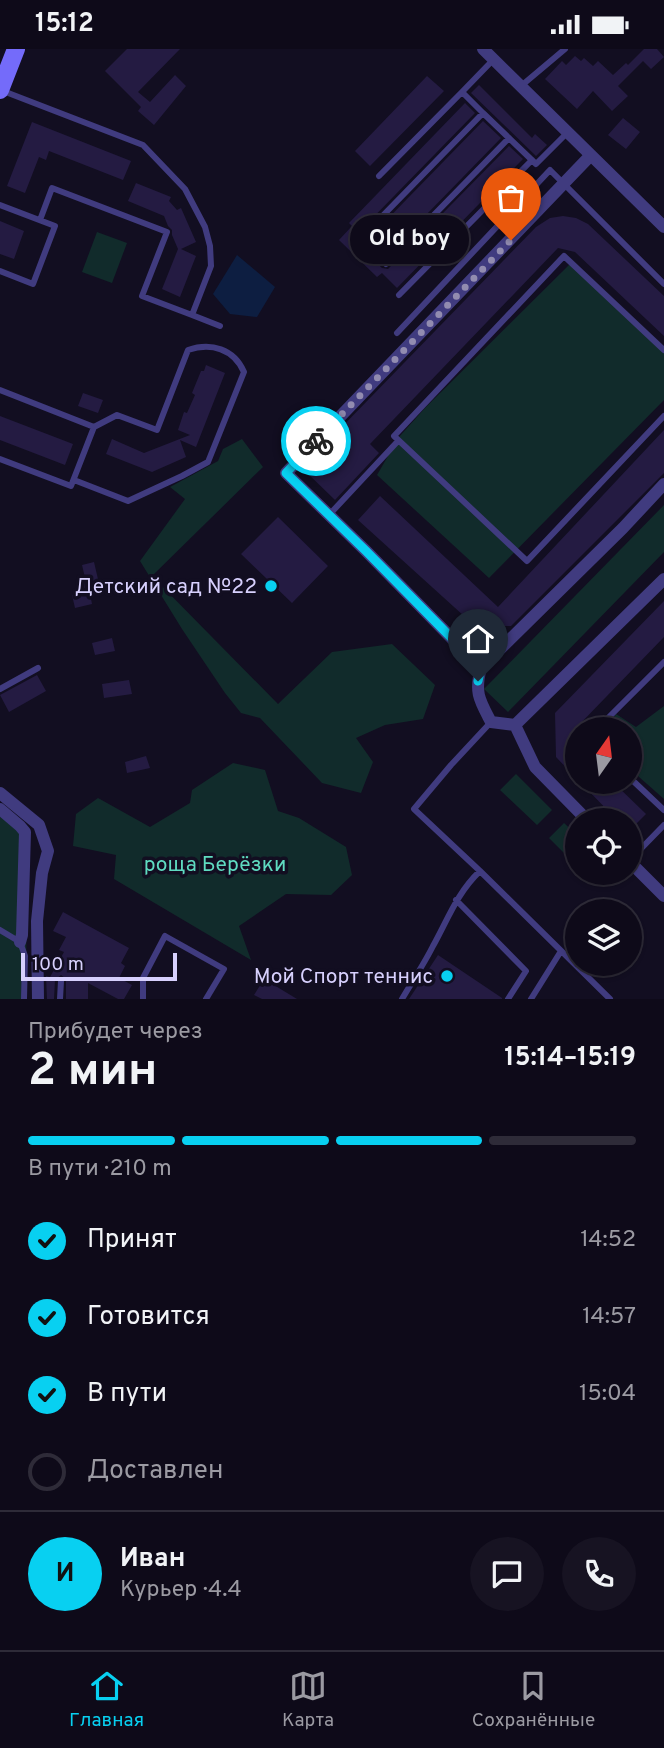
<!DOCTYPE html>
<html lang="ru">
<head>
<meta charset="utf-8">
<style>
  body { margin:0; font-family:Overpass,sans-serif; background:#171322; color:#f1f3f6; height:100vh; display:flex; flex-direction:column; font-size:26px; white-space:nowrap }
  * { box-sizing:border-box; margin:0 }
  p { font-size:23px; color:#9b9aa2 }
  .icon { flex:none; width:38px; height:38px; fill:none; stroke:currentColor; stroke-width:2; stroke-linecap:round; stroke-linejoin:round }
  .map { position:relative; height:950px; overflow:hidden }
  .side { display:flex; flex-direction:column; background:#0e0a19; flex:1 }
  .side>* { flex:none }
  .needle { width:46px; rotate:14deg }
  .fabs { position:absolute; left:565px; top:668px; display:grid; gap:14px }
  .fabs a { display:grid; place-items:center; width:77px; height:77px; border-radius:50%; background:#0e0a19; box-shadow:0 2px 5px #0004,0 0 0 2px #2e2b38; font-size:35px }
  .scale { position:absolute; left:21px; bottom:18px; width:156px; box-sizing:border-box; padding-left:7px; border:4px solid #d7d0fd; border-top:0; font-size:19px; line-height:24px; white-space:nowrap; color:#d7d0fd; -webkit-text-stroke:5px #120e21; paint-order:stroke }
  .pin { position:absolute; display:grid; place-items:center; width:60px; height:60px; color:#fff; margin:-72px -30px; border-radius:50% 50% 50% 0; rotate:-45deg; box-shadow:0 0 7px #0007 }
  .pin .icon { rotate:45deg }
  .courier { position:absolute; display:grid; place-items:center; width:70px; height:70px; margin:-35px; border:5px solid #08d0f1; border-radius:50%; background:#fff; color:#222; box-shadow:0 2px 9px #0007 }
  .bubble { position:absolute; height:49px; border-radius:24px; background:#0e0a19; box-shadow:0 2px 5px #0004,0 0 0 2px #2e2b38; font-size:23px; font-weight:700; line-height:49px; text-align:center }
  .overview em { font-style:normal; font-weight:700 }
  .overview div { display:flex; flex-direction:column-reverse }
  .overview { display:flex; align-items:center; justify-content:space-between; height:119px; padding:0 28px }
  h1 { font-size:46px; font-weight:700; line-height:52px }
  .bar { display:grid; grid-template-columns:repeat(4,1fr); gap:10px 7px; align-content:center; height:84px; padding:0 28px }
  .bar i { height:9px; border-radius:5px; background:#2e2b38 }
  .bar .current { background:#08d0f1 }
  .bar p { grid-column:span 4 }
  .line { display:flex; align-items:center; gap:18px; padding:0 28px; border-top:2px solid #2e2b38 }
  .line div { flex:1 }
  .round { display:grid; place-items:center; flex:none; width:74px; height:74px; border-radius:37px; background:#171322 }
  ol { padding:0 28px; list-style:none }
  li { display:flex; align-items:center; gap:21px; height:77px }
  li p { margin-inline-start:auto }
  li .icon { padding:7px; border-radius:50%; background:#08d0f1; color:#111; stroke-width:4 }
  li:last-child { color:#9b9aa2 }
  li i { width:38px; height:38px; border:4px solid #2e2b38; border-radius:50% }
  .status { display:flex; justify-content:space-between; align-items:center; height:49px; padding:0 35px; background:#0e0a19; direction:ltr }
  .status svg { height:19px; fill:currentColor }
  .tab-bar { display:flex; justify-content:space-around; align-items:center; height:98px; border-top:2px solid #2e2b38; background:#0e0a19; font-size:19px; color:#9b9aa2 }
  .tab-bar a { display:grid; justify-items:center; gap:4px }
  .tab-bar .current { color:#08d0f1 }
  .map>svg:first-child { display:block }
</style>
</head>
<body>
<div class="status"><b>15:12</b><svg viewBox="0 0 49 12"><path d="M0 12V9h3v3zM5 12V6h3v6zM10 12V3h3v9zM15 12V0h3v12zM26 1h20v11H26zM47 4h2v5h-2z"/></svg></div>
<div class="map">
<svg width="664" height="950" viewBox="0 0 664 950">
  <rect width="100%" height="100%" fill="#120e21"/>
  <path fill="#112b2b" d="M97 183 127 194 112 234 82 223Z
    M570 215 664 301V351L489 529 377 426 399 388 425 359Z
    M242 390 263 418 152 527 278 655 332 603 392 595 435 636 423 670 385 676 356 689 373 713 361 744 322 734 260 669 241 664 225 644 182 580 140 512 185 450 170 438 218 412 223 400Z
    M664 456V503L508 663 484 640Z
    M664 657V750L630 720V681H604L616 665 636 678Z
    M233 714 265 721 278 762 299 769 346 798 352 826 331 846 286 845 239 877 251 911 114 830 116 806 73 797 76 765 98 749 150 778 190 754 192 741Z
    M516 725 552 761 537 776 500 741Z
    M0 754 27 777 26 950H0Z
    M564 774 577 786V817L549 789Z"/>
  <path fill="#0d1e41" d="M237 206 275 238 257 268 230 265 213 245Z"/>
  <path fill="#241b42" d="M127 0H180L138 43 150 53 175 26 186 37 154 76 138 62 141 58 105 22Z
    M644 0H657L664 8 651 20 643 12 618 37 628 47 612 62 593 42 577 60 545 30 562 12 566 16 575 7 581 12 584 9 593 17 598 12 613 26 626 14 628 16Z
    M427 27 444 42 370 117 355 102Z
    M479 36 532 89 535 85 547 96 536 107 471 44Z
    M465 54 475 64 356 186 354 191 356 194 382 219 388 220 509 97 523 110 397 239 382 224 377 228 339 191 352 177 349 174Z
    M623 69 640 83 626 100 608 86Z
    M483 72 501 89 386 207 368 190Z
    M32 73 131 112 123 131 49 102 46 111 39 108 25 144 7 137Z
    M136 134 171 148 169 152 177 161 181 159 196 193 181 200 196 207 180 248 162 240 178 200 172 186V181L168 177 164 167 128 152Z
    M563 167 576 169 588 175 664 247V287L575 203 558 199 370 395 379 404 335 451 302 419 536 178 550 169Z
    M0 172 24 182 14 210 0 205Z
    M206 316 225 324 196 398 180 391 186 408 152 423 106 405 112 390 144 404 190 386 178 381 184 363 187 364 195 346 192 344 201 322H204Z
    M83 344 103 351 98 364 78 357Z
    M0 367 73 395 65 416 0 391Z
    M664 381V424L511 577H475L358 471 380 447 498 558Z
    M278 468 328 517 292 554 241 505Z
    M94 513 101 543 90 545 92 555 75 559 72 546 81 544 79 535 86 533 82 516Z
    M664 552V588L577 678 578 731 556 708 555 664Z
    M112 589 115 602 95 606 92 594Z
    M37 626 46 642 9 663 0 646Z
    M129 631 132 645 104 649 102 635Z
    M146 707 150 719 127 724 125 713Z
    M580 733H613L646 765 630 781V772H618Z
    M63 863 129 899 121 914 125 917 119 929 132 936 124 950H118L88 934V950H66V930L61 926 55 931 54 950H47L46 927 50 928 64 903 59 901 66 888 53 882Z
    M438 906 502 949V950H409Z
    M264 930 297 950H262L254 946Z"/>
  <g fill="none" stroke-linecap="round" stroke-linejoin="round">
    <path stroke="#403b7f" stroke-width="6" d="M493 11 462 43 483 64 360 190 386 215 509 89
      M521 37 565 0
      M3 42 143 96 185 140 205 178 210 197 211 217 192 266 220 277
      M483 64 536 115 567 84
      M379 127 462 43
      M0 156 55 177 33 235 0 222
      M40 171 52 139 167 183 142 247 192 266
      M399 246 532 111
      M397 284 550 121 664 235
      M664 301 564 207 394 387 527 512 664 367
      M0 341 94 378
      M0 410 71 437 94 378 117 366 157 381 188 301C211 293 234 300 244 323L208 413 182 427 128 452 74 431
      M329 466 398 392
      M0 640 38 619
      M491 673 451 716 414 760 480 822 610 950
      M596 681 664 613
      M630 729 664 761
      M630 811 664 776
      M456 851 526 922 508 950
      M0 881 20 893 25 907 24 950
      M60 950 61 932
      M143 950V929L165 887 224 920 206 950
      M402 950C412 933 424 915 433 897 448 870 457 844 480 822
      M531 950 561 902"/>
    <path stroke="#403b7f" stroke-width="12" d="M483 0 664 178
      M481 619 366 502 286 424 591 106
      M515 676 491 673C480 652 474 644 481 619L623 479 664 435
      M515 676 664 530
      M515 676 535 718 588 772
      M0 744 39 776 48 802 42 824 37 872 38 950
      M0 760 20 777 25 783 22 886 20 893
      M630 813 664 847"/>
    <path stroke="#746bfa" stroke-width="18" d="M0 41 16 0"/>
  </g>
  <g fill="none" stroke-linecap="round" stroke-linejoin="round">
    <path stroke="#928cb0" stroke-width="7" stroke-dasharray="0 12.6" d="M316 392 511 191"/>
    <path stroke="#08d0f1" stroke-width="9" d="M316 392 286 424 366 502 481 619 478 632"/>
  </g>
  <g fill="#08d0f1" stroke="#120e21" stroke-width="2.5">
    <circle cx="271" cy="537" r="7"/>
    <circle cx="447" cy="927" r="7"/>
  </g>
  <g text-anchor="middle" stroke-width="7" stroke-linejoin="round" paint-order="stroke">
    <g font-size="21" fill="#d7d0fd" stroke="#120e21" text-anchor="end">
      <text x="257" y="544">Детский сад №22</text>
      <text x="433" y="934">Мой Спорт теннис</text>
    </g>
    <g font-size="21" fill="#5fdbc1" stroke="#120e21">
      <text x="215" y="822">роща Берёзки</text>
    </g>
  </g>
</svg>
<div class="fabs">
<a><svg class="needle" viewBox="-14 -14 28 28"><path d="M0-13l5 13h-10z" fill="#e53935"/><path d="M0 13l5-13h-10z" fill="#9b9aa2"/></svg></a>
<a><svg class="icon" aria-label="locate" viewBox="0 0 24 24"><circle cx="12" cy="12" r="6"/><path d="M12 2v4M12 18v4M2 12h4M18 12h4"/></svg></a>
<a><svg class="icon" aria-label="layers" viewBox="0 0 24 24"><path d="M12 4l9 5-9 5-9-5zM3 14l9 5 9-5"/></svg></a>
</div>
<div class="scale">100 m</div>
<div class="pin" style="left:511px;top:191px;background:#ea580c"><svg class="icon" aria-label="bag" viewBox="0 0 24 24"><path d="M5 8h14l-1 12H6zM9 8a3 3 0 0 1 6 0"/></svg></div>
<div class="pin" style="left:478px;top:632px;background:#1f2937"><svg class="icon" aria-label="home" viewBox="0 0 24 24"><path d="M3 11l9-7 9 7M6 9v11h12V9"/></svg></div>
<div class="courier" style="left:316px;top:392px"><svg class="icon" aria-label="bike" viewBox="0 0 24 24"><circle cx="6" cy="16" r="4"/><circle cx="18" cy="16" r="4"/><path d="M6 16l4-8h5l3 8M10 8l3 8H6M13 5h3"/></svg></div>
<div class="bubble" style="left:350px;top:166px;width:119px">Old boy</div>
</div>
<section class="side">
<div class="overview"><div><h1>2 мин</h1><p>Прибудет через</p></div><em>15:14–15:19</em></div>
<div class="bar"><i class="current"></i><i class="current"></i><i class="current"></i><i></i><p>В пути · 210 m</p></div>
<ol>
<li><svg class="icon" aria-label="check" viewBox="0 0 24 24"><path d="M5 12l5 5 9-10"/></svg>Принят<p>14:52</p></li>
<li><svg class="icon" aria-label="check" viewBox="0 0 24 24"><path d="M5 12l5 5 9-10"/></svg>Готовится<p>14:57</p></li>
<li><svg class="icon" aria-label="check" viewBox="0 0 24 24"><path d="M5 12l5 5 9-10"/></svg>В пути<p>15:04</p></li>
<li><i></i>Доставлен</li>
</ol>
<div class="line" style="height:126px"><b class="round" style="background:#08d0f1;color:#111">И</b><div><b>Иван</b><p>Курьер · 4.4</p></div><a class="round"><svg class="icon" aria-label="chat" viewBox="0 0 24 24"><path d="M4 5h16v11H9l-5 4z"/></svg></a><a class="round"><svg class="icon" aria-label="phone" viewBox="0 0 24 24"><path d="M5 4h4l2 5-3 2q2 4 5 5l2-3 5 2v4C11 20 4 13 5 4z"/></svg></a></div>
</section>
<nav class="tab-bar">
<a class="current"><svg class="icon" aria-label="home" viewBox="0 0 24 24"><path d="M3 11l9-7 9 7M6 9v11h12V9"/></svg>Главная</a>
<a><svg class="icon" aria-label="map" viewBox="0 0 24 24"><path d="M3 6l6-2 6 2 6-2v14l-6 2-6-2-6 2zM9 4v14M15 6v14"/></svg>Карта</a>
<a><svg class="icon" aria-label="saved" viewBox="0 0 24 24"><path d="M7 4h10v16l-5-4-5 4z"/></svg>Сохранённые</a>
</nav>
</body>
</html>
